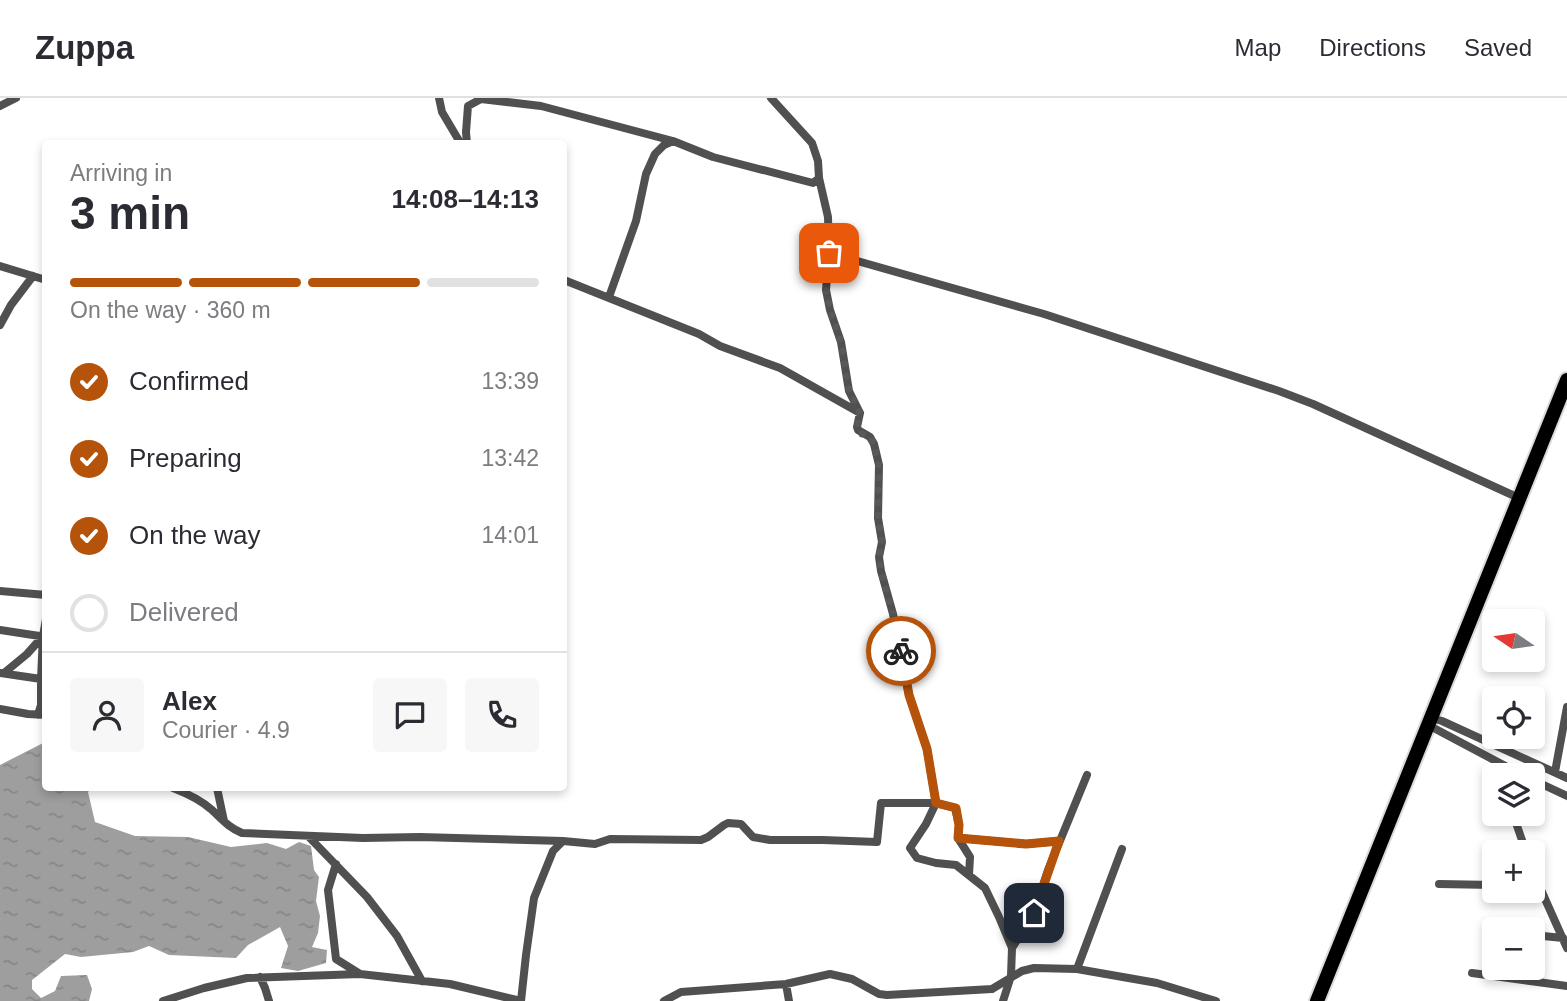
<!DOCTYPE html>
<html lang="en">
<head>
<meta charset="utf-8">
<style>
  body { margin:0; font-family:Helvetica,sans-serif; background:#f7f7f7; color:#2b2b33; height:100vh; display:flex; flex-direction:column; font-size:26px; white-space:nowrap }
  * { box-sizing:border-box; margin:0 }
  p { font-size:23px; color:#7c7c81 }
  .icon { flex:none; width:38px; height:38px; fill:none; stroke:currentColor; stroke-width:2; stroke-linecap:round; stroke-linejoin:round }
  .map { position:relative; flex:1; overflow:hidden }
  .details { position:absolute; left:42px; top:42px; width:525px; height:651px; display:flex; flex-direction:column; background:#fff; border-radius:7px; box-shadow:0 4px 10px #0003 }
  .details>* { flex:none }
  .needle { width:46px; rotate:283deg }
  .controls { position:absolute; left:1482px; top:511px; display:grid; gap:14px }
  .controls a { display:grid; place-items:center; width:63px; height:63px; border-radius:7px; background:#fff; box-shadow:0 4px 10px #0003; font-size:35px }
  .pin { position:absolute; display:grid; place-items:center; width:60px; height:60px; color:#fff; margin:-30px; border-radius:14px; box-shadow:0 4px 10px #0006 }
  .courier { position:absolute; display:grid; place-items:center; width:70px; height:70px; margin:-35px; border:5px solid #b45309; border-radius:50%; background:#fff; color:#222; box-shadow:0 2px 9px #0007 }
  .headline em { font-style:normal; font-weight:700 }
  .headline div { display:flex; flex-direction:column-reverse }
  .headline { display:flex; align-items:center; justify-content:space-between; height:119px; padding:0 28px }
  h1 { font-size:46px; font-weight:700; line-height:52px }
  .bar { display:grid; grid-template-columns:repeat(4,1fr); gap:10px 7px; align-content:center; height:84px; padding:0 28px }
  .bar i { height:9px; border-radius:5px; background:#e1e1e2 }
  .bar .selected { background:#b45309 }
  .bar p { grid-column:span 4 }
  .line { display:flex; align-items:center; gap:18px; padding:0 28px; border-top:2px solid #e1e1e2 }
  .line div { flex:1 }
  .round { display:grid; place-items:center; flex:none; width:74px; height:74px; border-radius:7px; background:#f7f7f7 }
  ol { padding:0 28px; list-style:none }
  li { display:flex; align-items:center; gap:21px; height:77px }
  li p { margin-inline-start:auto }
  li .icon { padding:7px; border-radius:50%; background:#b45309; color:#fff; stroke-width:4 }
  li:last-child { color:#7c7c81 }
  li i { width:38px; height:38px; border:4px solid #e1e1e2; border-radius:50% }
  header { display:flex; align-items:center; gap:42px; box-sizing:border-box; height:98px; padding:0 35px; background:#fff; border-bottom:2px solid #e1e1e2 }
  header strong { font-size:33px }
  nav { display:flex; gap:38px; margin-inline-start:auto; font-size:24px }
  .map>svg:first-child { display:block }
</style>
</head>
<body>
<header>
<strong>Zuppa</strong>
<nav><a>Map</a><a>Directions</a><a>Saved</a></nav>
</header>
<div class="map">
<svg width="1567" height="903" viewBox="0 0 1567 903">
  <defs>
    <pattern id="water-ripples" width="26" height="14" patternUnits="userSpaceOnUse" patternTransform="scale(1.75)"><rect width="26" height="14" fill="#9e9e9e"/><path d="M2 4q2-2 4 0t4 0M15 11q2-2 4 0t4 0" fill="none" stroke="#868686"/></pattern>
  </defs>
  <rect width="100%" height="100%" fill="#fff"/>
  <path fill="url(#water-ripples)" d="M45 644 46 690H92L88 694 95 724 135 738 188 739 231 749 267 745 286 751 299 744 311 748 314 772 319 779 316 803 320 818 318 835 312 849 327 852 326 865 298 873 281 870 288 848 280 829 248 847 236 860 169 857 149 848 133 854 81 859 65 856 32 882V891L41 900 55 893 61 878 87 877 92 891 89 903H0V667Z"/>
  <g fill="none" stroke-linecap="round" stroke-linejoin="round">
    <defs>
      <path id="trunk" d="M1317 903 1567 282"/>
    </defs>
    <use href="#trunk" stroke="#dbdbdb" stroke-width="18"/>
    <path stroke="#505050" stroke-width="8" d="M439 0 442 14 461 46
      M771 0 812 45 818 63 819 80 828 119 829 155 1044 216 1279 293 1313 306 1519 400
      M0 8 16 0
      M467 46 466 34 468 8 481 1 541 8 673 43
      M829 155 826 192 830 212 841 244 849 293 860 315 857 329 858 332 870 339 874 346 879 367 878 420 882 444 879 459 881 473 893 516 909 597 927 651 936 705 926 726 910 750 917 760 936 765 956 767 985 790 999 819 1012 850 1011 878 1003 903
      M0 168 46 182
      M564 182 699 236 720 248 780 270 860 315
      M609 199 636 123 646 76 655 56 664 47 673 43 713 59 813 85 819 80
      M0 227 11 207 33 178
      M0 493 46 497
      M0 532 46 539
      M0 575 41 581 43 538 46 521
      M4 575 27 556 43 538
      M0 611 28 616 46 617
      M38 617 41 607V581H43
      M1431 620 1442 623 1567 680
      M1428 627 1511 671 1510 677
      M1511 671 1523 677
      M1555 674 1567 609
      M1533 682 1567 698
      M173 690C186 695 201 702 212 712 223 722 228 729 242 735L363 740 420 739 563 743
      M217 690 224 723
      M1513 716 1526 754
      M308 738 367 799 397 838 422 883
      M958 740 1026 746 1059 743
      M336 766 328 792 336 861 360 876
      M1533 774 1567 850
      M1439 786 1494 787
      M1533 837 1563 840
      M1012 850 1034 815 1048 772 1087 677
      M1077 871 1122 751
      M1472 875 1567 888
      M260 879 265 890 269 903
      M786 886 789 903
      M163 903 204 890 247 880 360 876 450 886 521 903
      M521 903 526 857 534 800 553 753 563 743 595 746 610 741 701 742 708 739 724 727 728 725 741 726 753 739 770 742H823L877 744 881 705H936L955 710 959 727 958 740 970 759 969 777
      M664 903 681 894 786 886 830 876 852 881 879 896 887 897 992 891 1022 873 1034 870 1077 871 1157 885 1216 903"/>
    <use href="#trunk" stroke="#000" stroke-width="14"/>
  </g>
  <g fill="none" stroke-linecap="round" stroke-linejoin="round">
    <path stroke="#595959" stroke-width="7" stroke-dasharray="0 12.6" d="M829 155 826 192 830 212 841 244 849 293 860 315 857 329 860 335 870 339 874 346 879 368 878 420 882 444 879 459 881 473 893 516 901 553"/>
    <path stroke="#b45309" stroke-width="9" d="M901 553 909 597 927 651 936 705 956 710 959 727 958 740 1026 746 1059 743 1034 815"/>
  </g>
</svg>
<div class="controls">
<a><svg class="needle" viewBox="-14 -14 28 28"><path d="M0-13l5 13h-10z" fill="#e53935"/><path d="M0 13l5-13h-10z" fill="#7c7c81"/></svg></a>
<a><svg class="icon" aria-label="locate" viewBox="0 0 24 24"><circle cx="12" cy="12" r="6"/><path d="M12 2v4M12 18v4M2 12h4M18 12h4"/></svg></a>
<a><svg class="icon" aria-label="layers" viewBox="0 0 24 24"><path d="M12 4l9 5-9 5-9-5zM3 14l9 5 9-5"/></svg></a>
<a>+</a>
<a>−</a>
</div>
<div class="pin" style="left:829px;top:155px;background:#ea580c"><svg class="icon" aria-label="bag" viewBox="0 0 24 24"><path d="M5 8h14l-1 12H6zM9 8a3 3 0 0 1 6 0"/></svg></div>
<div class="pin" style="left:1034px;top:815px;background:#1f2937"><svg class="icon" aria-label="home" viewBox="0 0 24 24"><path d="M3 11l9-7 9 7M6 9v11h12V9"/></svg></div>
<div class="courier" style="left:901px;top:553px"><svg class="icon" aria-label="bike" viewBox="0 0 24 24"><circle cx="6" cy="16" r="4"/><circle cx="18" cy="16" r="4"/><path d="M6 16l4-8h5l3 8M10 8l3 8H6M13 5h3"/></svg></div>
<section class="details">
<div class="headline"><div><h1>3 min</h1><p>Arriving in</p></div><em>14:08–14:13</em></div>
<div class="bar"><i class="selected"></i><i class="selected"></i><i class="selected"></i><i></i><p>On the way · 360 m</p></div>
<ol>
<li><svg class="icon" aria-label="check" viewBox="0 0 24 24"><path d="M5 12l5 5 9-10"/></svg>Confirmed<p>13:39</p></li>
<li><svg class="icon" aria-label="check" viewBox="0 0 24 24"><path d="M5 12l5 5 9-10"/></svg>Preparing<p>13:42</p></li>
<li><svg class="icon" aria-label="check" viewBox="0 0 24 24"><path d="M5 12l5 5 9-10"/></svg>On the way<p>14:01</p></li>
<li><i></i>Delivered</li>
</ol>
<div class="line" style="height:126px"><a class="round"><svg class="icon" aria-label="person" viewBox="0 0 24 24"><circle cx="12" cy="8" r="4"/><path d="M4 21q1-7 8-7t8 7"/></svg></a><div><b>Alex</b><p>Courier · 4.9</p></div><a class="round"><svg class="icon" aria-label="chat" viewBox="0 0 24 24"><path d="M4 5h16v11H9l-5 4z"/></svg></a><a class="round"><svg class="icon" aria-label="phone" viewBox="0 0 24 24"><path d="M5 4h4l2 5-3 2q2 4 5 5l2-3 5 2v4C11 20 4 13 5 4z"/></svg></a></div>
</section>
</div>
</body>
</html>
